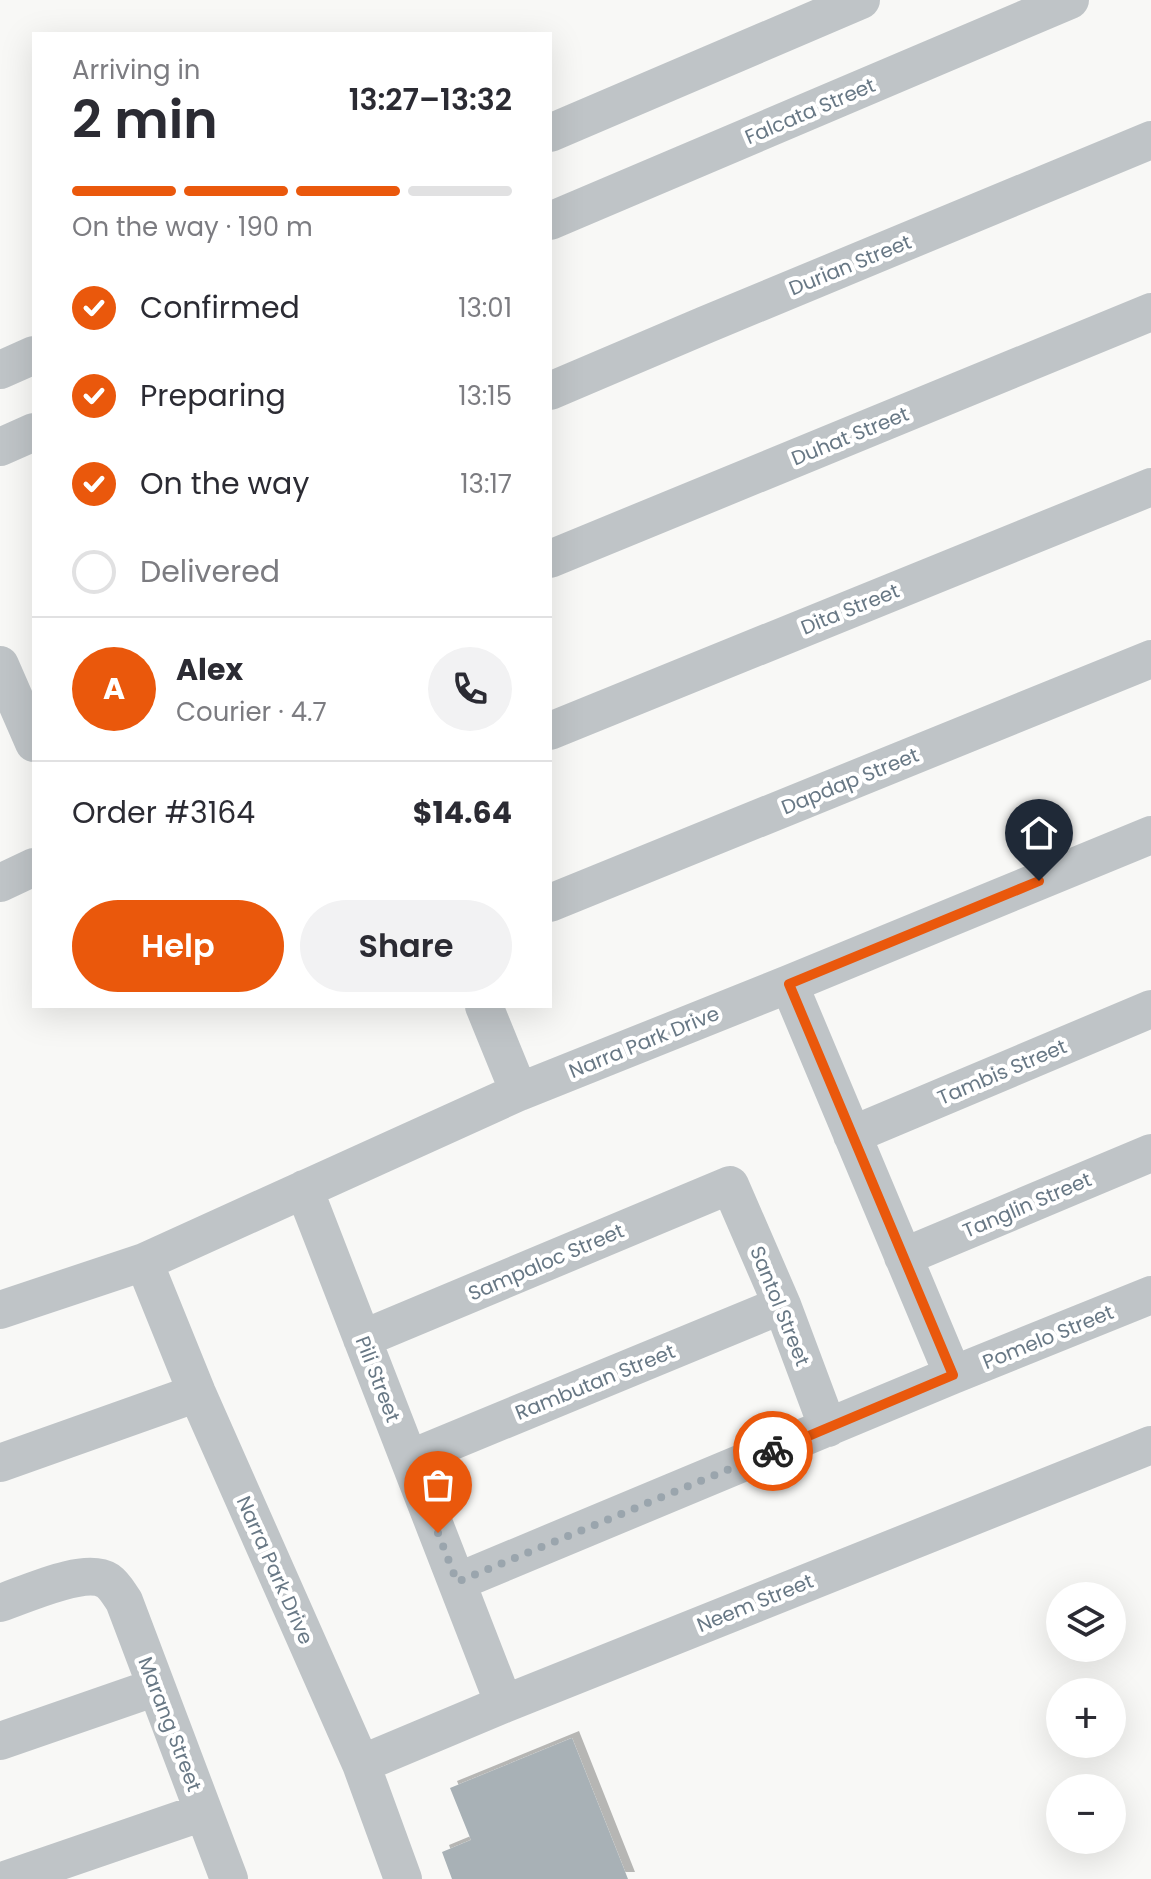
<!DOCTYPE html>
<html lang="en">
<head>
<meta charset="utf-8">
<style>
  body { margin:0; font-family:Poppins,sans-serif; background:#f2f2f3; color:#2b2b33; height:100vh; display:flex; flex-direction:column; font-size:30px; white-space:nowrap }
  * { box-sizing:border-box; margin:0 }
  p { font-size:26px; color:#7c7c81 }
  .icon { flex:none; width:44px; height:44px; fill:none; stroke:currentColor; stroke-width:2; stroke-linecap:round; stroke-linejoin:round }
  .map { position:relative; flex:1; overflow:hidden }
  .details { position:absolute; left:32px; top:32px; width:520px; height:976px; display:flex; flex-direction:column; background:#fff; border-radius:0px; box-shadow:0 8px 32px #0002 }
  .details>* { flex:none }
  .fabs { position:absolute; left:1046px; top:1582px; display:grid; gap:16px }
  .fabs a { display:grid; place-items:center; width:80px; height:80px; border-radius:50%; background:#fff; box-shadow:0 8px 32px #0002; font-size:40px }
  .pin { position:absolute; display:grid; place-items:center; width:68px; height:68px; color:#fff; margin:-82px -34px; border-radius:50% 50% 50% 0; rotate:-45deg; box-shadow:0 0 8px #0007 }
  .pin .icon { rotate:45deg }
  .courier { position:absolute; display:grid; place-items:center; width:80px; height:80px; margin:-40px; border:6px solid #ea580c; border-radius:50%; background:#fff; color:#222; box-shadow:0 2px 10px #0007 }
  .headline em { font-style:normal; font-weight:600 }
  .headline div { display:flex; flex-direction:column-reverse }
  .headline { display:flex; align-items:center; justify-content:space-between; height:136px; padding:0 40px }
  h1 { font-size:52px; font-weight:600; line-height:60px }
  .bar { display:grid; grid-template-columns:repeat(4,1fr); gap:12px 8px; align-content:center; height:96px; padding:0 40px }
  .bar i { height:10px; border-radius:6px; background:#e1e1e2 }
  .bar .active { background:#ea580c }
  .bar p { grid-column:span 4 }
  .line { display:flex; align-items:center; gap:20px; padding:0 40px; border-top:2px solid #e1e1e2 }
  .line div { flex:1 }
  .round { display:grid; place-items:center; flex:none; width:84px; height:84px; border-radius:42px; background:#f2f2f3 }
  ol { padding:0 40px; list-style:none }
  li { display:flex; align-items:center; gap:24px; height:88px }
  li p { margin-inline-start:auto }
  li .icon { padding:8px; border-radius:50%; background:#ea580c; color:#fff; stroke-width:4 }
  li:last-child { color:#7c7c81 }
  li i { width:44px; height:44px; border:4px solid #e1e1e2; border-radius:50% }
  .cta { display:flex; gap:16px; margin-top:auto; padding:16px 40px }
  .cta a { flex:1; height:92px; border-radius:48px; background:#ea580c; color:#fff; font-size:32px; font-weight:600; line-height:92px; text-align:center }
  .cta a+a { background:#f2f2f3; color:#2b2b33 }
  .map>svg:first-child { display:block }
</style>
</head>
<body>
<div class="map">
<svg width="1151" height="1879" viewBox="0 0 1151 1879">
  <defs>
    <filter id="shadow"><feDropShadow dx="7" dy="-7" stdDeviation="0" flood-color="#0004"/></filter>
  </defs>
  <rect width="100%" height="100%" fill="#f8f8f6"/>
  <path fill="#a8b1b6" filter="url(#shadow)" d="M572 1738 628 1879H452L442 1852 471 1840 450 1788Z"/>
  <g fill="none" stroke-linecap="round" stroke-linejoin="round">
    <path stroke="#bfc4c7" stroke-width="38" d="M550 133 861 0
      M550 221 1070 0
      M0 370 34 355
      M550 391 705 325 1151 140
      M0 447 34 432
      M550 559 1151 312
      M0 665 34 743
      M550 731 1151 487
      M0 883 34 867
      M550 903 1151 659
      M789 984 953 1375
      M484 1006 519 1092
      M852 1135 1151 1009
      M304 1189 504 1704
      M903 1257 1151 1153
      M144 1262 197 1393 361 1764 403 1879
      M0 1310 144 1262 519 1092 789 984 1151 835
      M362 1339 730 1185 782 1305 828 1428
      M409 1459 782 1305
      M0 1463 197 1393
      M457 1582 953 1375 1151 1295
      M0 1603C25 1595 85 1566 108 1581 115 1586 119 1594 124 1601L229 1879
      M0 1741 156 1687
      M361 1764 504 1704 1151 1445
      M8 1879 203 1812"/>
  </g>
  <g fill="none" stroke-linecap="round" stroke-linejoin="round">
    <path stroke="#9aa5ad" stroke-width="8" stroke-dasharray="0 14.4" d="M438 1533 457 1582 773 1451"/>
    <path stroke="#ea580c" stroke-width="10" d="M773 1451 953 1375 789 984 1039 881"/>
  </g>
  <g text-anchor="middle" stroke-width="8" stroke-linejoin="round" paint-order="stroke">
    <g font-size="20" fill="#687885" stroke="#fff">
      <text transform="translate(810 111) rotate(-23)" y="7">Falcata Street</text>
      <text transform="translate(850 265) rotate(-22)" y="7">Durian Street</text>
      <text transform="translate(850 436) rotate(-22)" y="7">Duhat Street</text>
      <text transform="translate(850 609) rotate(-22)" y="7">Dita Street</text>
      <text transform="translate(850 781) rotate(-22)" y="7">Dapdap Street</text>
      <text transform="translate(644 1042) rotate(-22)" y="7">Narra Park Drive</text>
      <text transform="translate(1002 1072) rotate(-23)" y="7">Tambis Street</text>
      <text transform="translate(1027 1205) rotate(-23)" y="7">Tanglin Street</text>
      <text transform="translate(546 1262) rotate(-23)" y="7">Sampaloc Street</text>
      <text transform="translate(780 1306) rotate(68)" y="7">Santol Street</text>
      <text transform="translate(1048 1337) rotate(-22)" y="7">Pomelo Street</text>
      <text transform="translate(378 1379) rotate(69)" y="7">Pili Street</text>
      <text transform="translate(595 1382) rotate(-22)" y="7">Rambutan Street</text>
      <text transform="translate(275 1570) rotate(66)" y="7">Narra Park Drive</text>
      <text transform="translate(755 1603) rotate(-22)" y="7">Neem Street</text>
      <text transform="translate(170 1724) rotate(69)" y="7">Marang Street</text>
    </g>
  </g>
</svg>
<div class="fabs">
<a><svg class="icon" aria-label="layers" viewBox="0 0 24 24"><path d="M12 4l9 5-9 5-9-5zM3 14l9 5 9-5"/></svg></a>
<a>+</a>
<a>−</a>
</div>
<div class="pin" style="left:438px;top:1533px;background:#ea580c"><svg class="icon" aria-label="bag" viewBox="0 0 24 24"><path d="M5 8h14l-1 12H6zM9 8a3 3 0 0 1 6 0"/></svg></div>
<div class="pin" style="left:1039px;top:881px;background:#1f2937"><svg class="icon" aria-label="home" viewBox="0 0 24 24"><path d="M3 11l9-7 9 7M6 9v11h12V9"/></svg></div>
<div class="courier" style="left:773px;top:1451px"><svg class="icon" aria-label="bike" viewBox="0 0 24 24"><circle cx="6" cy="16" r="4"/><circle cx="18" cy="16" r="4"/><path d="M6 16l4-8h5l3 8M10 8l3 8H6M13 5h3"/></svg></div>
<section class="details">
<div class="headline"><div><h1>2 min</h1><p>Arriving in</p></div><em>13:27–13:32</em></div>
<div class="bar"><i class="active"></i><i class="active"></i><i class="active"></i><i></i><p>On the way · 190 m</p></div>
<ol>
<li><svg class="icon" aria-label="check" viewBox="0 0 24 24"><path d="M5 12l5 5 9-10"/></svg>Confirmed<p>13:01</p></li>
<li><svg class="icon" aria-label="check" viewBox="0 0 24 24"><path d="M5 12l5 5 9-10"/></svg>Preparing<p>13:15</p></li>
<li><svg class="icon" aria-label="check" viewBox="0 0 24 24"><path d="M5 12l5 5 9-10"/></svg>On the way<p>13:17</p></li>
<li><i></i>Delivered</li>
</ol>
<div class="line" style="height:144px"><b class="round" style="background:#ea580c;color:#fff">A</b><div><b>Alex</b><p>Courier · 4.7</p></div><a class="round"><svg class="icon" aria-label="phone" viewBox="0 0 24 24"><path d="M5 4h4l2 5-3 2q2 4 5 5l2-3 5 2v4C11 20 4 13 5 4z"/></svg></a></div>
<div class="line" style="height:104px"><div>Order #3164</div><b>$14.64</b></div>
<div class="cta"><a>Help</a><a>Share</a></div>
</section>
</div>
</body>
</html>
